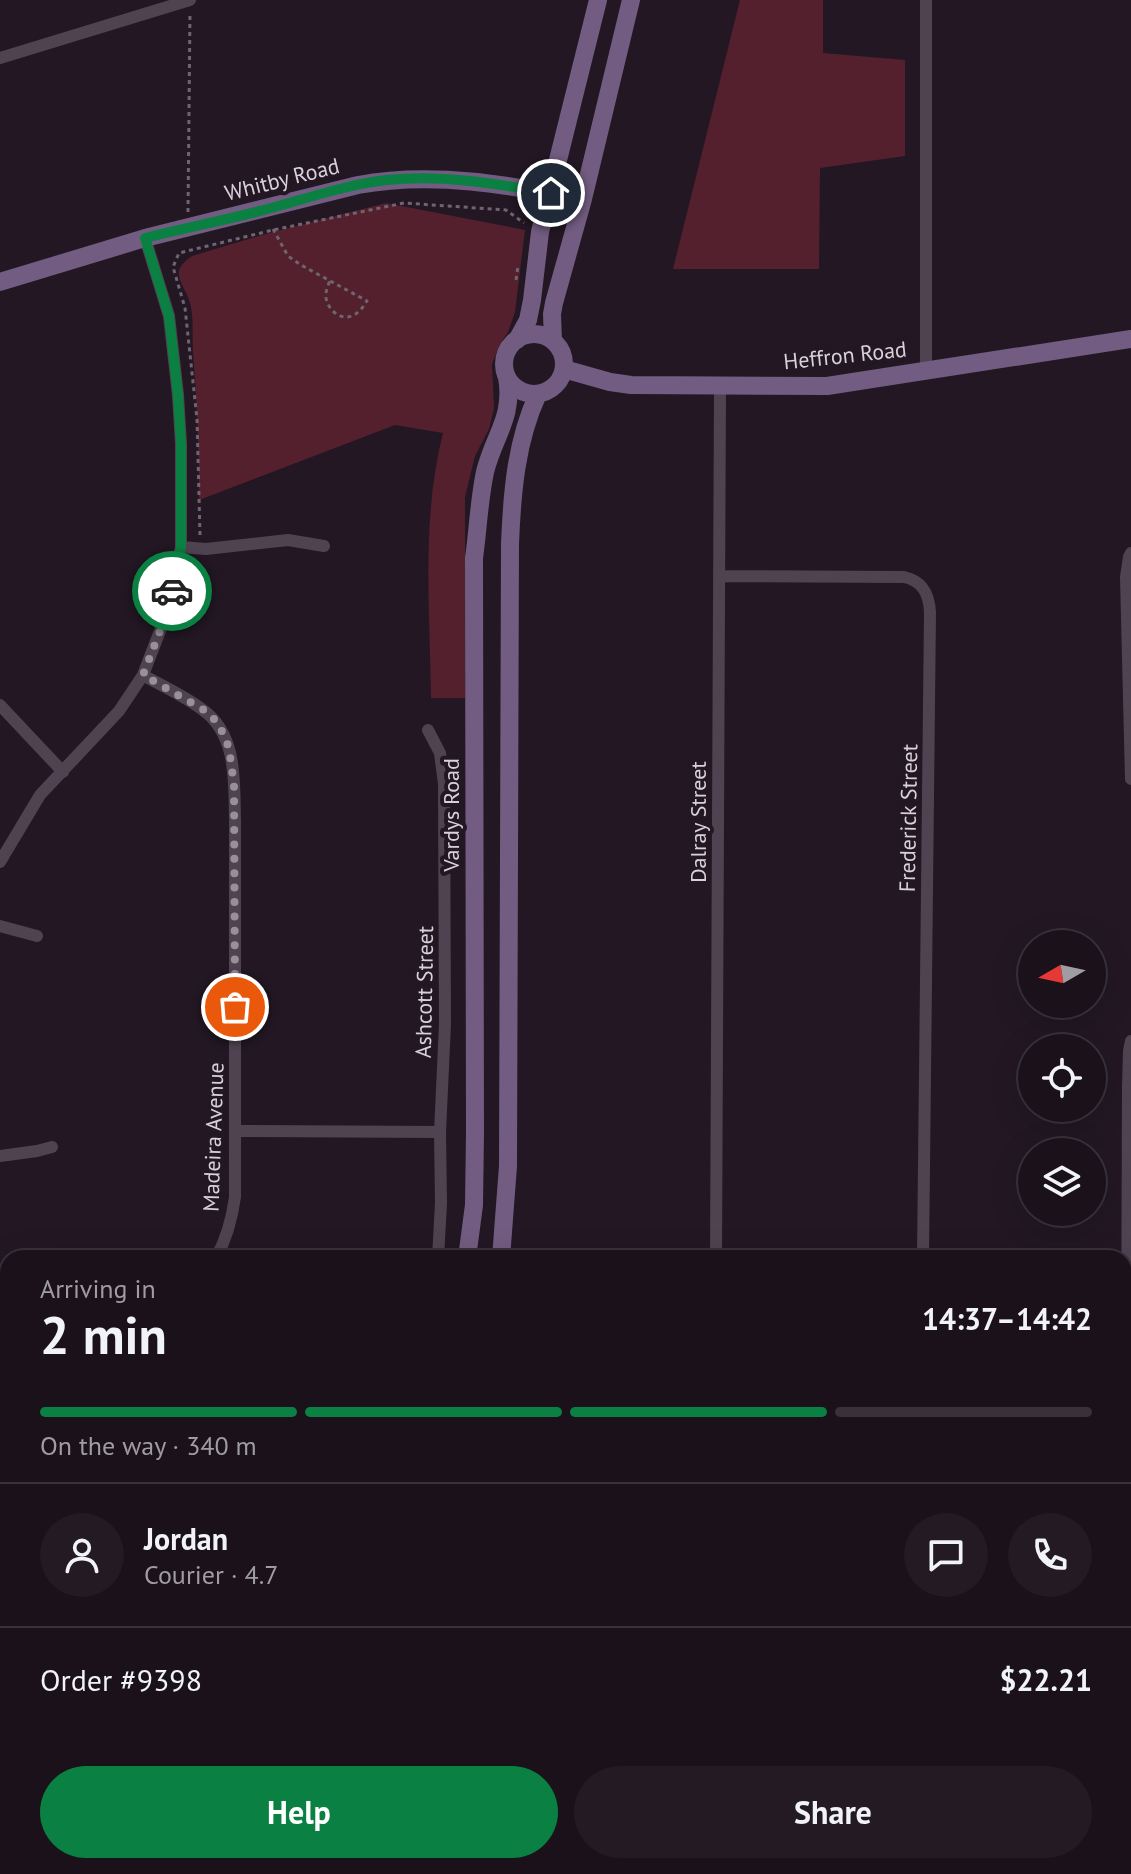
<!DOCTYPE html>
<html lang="en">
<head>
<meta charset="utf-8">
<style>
  body { margin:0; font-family:"PT Sans",sans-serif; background:#231a23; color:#f1f3f6; height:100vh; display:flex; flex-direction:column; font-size:30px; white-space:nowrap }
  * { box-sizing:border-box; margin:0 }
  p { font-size:26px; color:#9f9da2 }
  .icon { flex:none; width:44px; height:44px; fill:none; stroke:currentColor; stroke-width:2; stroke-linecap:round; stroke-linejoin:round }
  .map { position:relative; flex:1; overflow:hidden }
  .panel { position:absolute; left:0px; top:1250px; width:1132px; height:624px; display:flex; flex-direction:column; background:#1a111a; border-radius:24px 24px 0 0; box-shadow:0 8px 32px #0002,0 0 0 2px #383139 }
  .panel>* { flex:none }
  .needle { width:52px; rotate:261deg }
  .fabs { position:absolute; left:1018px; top:930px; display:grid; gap:16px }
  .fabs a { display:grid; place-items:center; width:88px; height:88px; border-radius:50%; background:#1a111a; box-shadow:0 8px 32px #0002,0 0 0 2px #383139; font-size:40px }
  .pin { position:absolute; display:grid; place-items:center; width:68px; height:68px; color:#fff; margin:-34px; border:4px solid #fff; border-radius:50%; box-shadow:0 2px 8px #0007 }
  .courier { position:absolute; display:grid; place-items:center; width:80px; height:80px; margin:-40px; border:6px solid #0b8043; border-radius:50%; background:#fff; color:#222; box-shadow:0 2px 10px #0007 }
  .summary em { font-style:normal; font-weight:600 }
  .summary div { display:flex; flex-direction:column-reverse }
  .summary { display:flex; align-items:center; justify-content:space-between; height:136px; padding:0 40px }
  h1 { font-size:52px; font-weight:600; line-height:60px }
  .bar { display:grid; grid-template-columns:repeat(4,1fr); gap:12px 8px; align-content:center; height:96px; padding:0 40px }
  .bar i { height:10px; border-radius:6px; background:#383139 }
  .bar .selected { background:#0b8043 }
  .bar p { grid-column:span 4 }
  .line { display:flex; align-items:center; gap:20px; padding:0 40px; border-top:2px solid #383139 }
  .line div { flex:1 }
  .round { display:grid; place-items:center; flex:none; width:84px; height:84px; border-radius:42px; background:#231a23 }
  .action { display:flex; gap:16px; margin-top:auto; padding:16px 40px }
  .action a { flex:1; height:92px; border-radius:48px; background:#0b8043; color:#fff; font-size:32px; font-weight:600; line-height:92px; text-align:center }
  .action a+a { background:#231a23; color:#f1f3f6 }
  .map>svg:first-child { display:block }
</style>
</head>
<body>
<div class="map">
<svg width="1131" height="1874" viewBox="0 0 1131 1874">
  <rect width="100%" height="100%" fill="#221723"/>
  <path fill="#54202e" d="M740 0H823V53L905 60V156L820 168 819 269H673Z
    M386 203 525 230 515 312 508 332 499 346 492 364 494 408 489 429 475 456 465 497V698H431C430 610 421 519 443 433L395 425 199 500C199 450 197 401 193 352 192 337 194 318 190 303 184 282 167 273 192 256L262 235Z"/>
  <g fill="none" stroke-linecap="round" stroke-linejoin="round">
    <path stroke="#6f646f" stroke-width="3" stroke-dasharray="4 4" stroke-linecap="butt" d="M188 212 190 12
      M273 229 288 256 301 265 367 301C364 304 363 308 359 311 347 324 329 314 326 298 325 292 328 286 330 280
      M516 280 518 266
      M200 535 197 419 185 308 173 267 179 253 273 230 404 203 506 210 524 223"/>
    <path stroke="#504351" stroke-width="12" d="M926 0V370
      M0 58 190 0
      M181 547 206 549 288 540 324 546
      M1131 553 1129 557 1126 577 1131 779
      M719 576 904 577C923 581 929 594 930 612L923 1258
      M143 675C162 686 185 696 203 710 238 735 234 784 235 821V1197C232 1219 227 1238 216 1258
      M0 705 63 772
      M428 730 440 753 444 784 445 1024 440 1132 441 1203 438 1258
      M0 862 40 795 119 711 143 675 168 610 181 547V444L178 395 169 316 145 238
      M0 926 37 936
      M1131 1041 1129 1051 1128 1087 1127 1358 1131 1518
      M235 1131 440 1132
      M0 1156 37 1151 52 1147
      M716 1258 720 387
      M0 1430 8 1424
      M0 1686 8 1680
      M1124 1804 1131 1784
      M169 1874 172 1866
      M511 1874V1866
      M1104 1874 1106 1866"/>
    <path stroke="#725c81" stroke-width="18" d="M0 282 145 238 358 185C433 171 509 185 583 199
      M504 364a30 30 0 1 1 60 0a30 30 0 1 1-60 0Z
      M517 340 528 320 532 300 540 232 598 0
      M553 341 552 314 554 303 583 199 631 0
      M564 369 610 382 631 385 827 386 1131 339
      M467 1258 474 1205 475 1132 474 558C478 530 479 500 485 472 494 435 514 418 507 377
      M501 1258 508 1166 510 544C512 493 516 441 538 394
      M0 1729 8 1723
      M0 1781 8 1775"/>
  </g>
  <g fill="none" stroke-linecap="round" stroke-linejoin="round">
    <path stroke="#998f99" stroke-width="8" stroke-dasharray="0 14.4" d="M172 591 168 610 143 675 204 710 215 720 223 733 229 748 234 785 235 1007"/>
    <path stroke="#0b8043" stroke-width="10" d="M172 591 181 547V444L178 395 169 316 145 238C188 227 232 219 275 207 312 197 349 184 387 180 441 174 498 184 551 193"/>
  </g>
  <g text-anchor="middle" stroke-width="8" stroke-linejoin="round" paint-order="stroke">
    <g font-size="22" fill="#d9d0d9" stroke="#221723">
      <text transform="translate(282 179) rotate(-14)" y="8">Whitby Road</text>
      <text transform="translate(845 355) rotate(-6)" y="8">Heffron Road</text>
      <text transform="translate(451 815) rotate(-90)" y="8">Vardys Road</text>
      <text transform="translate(908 818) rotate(-89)" y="8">Frederick Street</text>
      <text transform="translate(698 822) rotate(-90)" y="8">Dalray Street</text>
      <text transform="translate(424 992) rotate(-89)" y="8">Ashcott Street</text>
      <text transform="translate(213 1137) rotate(-88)" y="8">Madeira Avenue</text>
    </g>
  </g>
</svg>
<div class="fabs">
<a><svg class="needle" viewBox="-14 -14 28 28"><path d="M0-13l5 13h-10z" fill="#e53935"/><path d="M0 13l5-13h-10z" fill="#9f9da2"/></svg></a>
<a><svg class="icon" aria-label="locate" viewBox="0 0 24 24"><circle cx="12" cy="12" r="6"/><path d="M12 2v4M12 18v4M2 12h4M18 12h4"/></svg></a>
<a><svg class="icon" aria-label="layers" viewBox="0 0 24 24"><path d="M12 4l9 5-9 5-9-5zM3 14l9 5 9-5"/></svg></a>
</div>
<div class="pin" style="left:235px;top:1007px;background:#ea580c"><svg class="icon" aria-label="bag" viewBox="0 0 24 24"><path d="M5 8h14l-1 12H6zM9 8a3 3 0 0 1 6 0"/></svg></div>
<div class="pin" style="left:551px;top:193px;background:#1f2937"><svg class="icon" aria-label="home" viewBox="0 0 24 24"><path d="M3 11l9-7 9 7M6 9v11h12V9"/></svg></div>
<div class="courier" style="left:172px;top:591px"><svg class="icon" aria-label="car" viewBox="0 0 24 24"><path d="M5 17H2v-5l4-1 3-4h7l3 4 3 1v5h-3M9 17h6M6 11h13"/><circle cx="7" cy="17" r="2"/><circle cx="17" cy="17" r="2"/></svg></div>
<section class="panel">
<div class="summary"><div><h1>2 min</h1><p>Arriving in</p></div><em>14:37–14:42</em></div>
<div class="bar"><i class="selected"></i><i class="selected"></i><i class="selected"></i><i></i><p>On the way · 340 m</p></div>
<div class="line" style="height:144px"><a class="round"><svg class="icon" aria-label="person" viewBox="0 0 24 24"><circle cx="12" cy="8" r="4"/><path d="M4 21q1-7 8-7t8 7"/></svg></a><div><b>Jordan</b><p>Courier · 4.7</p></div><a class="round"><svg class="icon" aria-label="chat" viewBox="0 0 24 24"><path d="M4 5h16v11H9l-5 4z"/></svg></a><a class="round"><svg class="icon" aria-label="phone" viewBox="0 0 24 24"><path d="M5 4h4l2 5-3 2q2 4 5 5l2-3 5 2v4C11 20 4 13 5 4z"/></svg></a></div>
<div class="line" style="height:104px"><div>Order #9398</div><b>$22.21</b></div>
<div class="action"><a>Help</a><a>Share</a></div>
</section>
</div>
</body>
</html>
